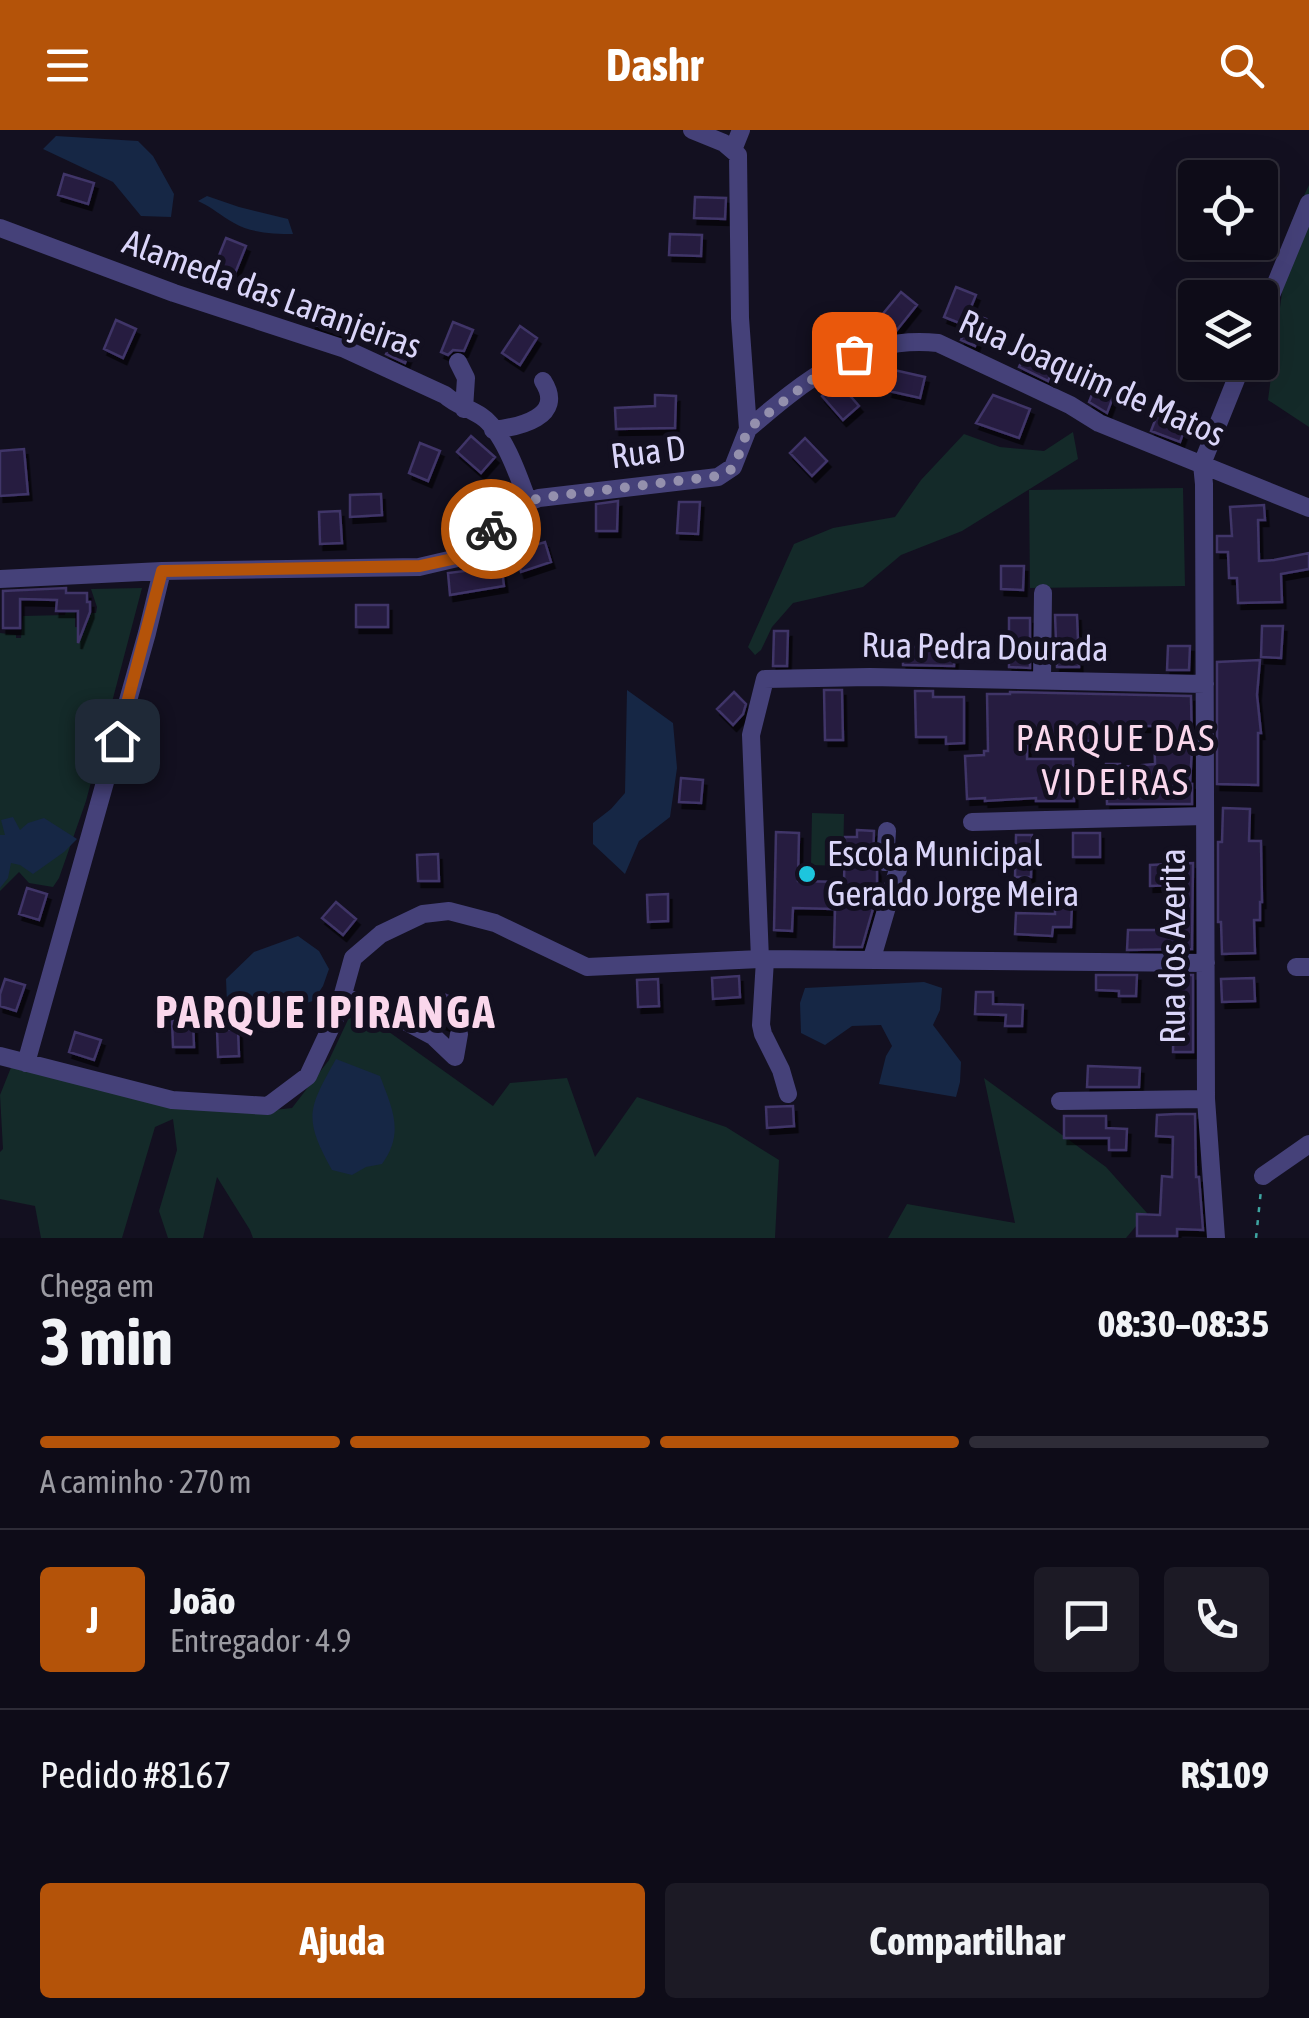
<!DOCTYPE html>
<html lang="pt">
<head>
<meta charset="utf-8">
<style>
  body { margin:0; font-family:"Asap Condensed",sans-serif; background:#1c1a25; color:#f1f3f6; height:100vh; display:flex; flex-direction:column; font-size:38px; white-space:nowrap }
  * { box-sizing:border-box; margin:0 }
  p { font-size:32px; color:#9b9ba2 }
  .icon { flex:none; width:55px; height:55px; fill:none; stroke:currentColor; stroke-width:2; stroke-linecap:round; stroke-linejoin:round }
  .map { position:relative; height:1108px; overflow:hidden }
  .side { display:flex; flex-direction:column; background:#0e0c18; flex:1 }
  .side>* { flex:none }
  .buttons { position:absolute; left:1178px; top:30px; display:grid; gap:20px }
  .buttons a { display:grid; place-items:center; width:100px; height:100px; border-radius:10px; background:#0e0c18; box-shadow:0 10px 40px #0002,0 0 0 2px #2e2c37; font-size:50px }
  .pin { position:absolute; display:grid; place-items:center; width:85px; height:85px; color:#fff; margin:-42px; border-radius:20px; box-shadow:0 5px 15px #0006 }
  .courier { position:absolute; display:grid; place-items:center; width:100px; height:100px; margin:-50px; border:8px solid #b45309; border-radius:50%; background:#fff; color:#222; box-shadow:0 2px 12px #0007 }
  .headline em { font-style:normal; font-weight:700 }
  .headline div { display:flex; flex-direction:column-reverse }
  .headline { display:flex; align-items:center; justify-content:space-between; height:170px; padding:0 40px }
  h1 { font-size:65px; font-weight:700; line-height:75px }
  .bar { display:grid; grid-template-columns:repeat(4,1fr); gap:15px 10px; align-content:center; height:120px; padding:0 40px }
  .bar i { height:12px; border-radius:8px; background:#2e2c37 }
  .bar .on { background:#b45309 }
  .bar p { grid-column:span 4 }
  .line { display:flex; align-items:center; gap:25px; padding:0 40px; border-top:2px solid #2e2c37 }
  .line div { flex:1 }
  .round { display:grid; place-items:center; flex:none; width:105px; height:105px; border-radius:10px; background:#1c1a25 }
  .button { display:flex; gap:20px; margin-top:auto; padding:20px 40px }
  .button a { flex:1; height:115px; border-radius:10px; background:#b45309; color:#fff; font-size:40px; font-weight:700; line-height:115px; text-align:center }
  .button a+a { background:#1c1a25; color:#f1f3f6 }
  header { display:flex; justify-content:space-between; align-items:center; height:130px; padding:0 40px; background:#b45309; color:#fff; font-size:45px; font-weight:700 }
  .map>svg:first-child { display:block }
</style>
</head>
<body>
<header><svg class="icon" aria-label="menu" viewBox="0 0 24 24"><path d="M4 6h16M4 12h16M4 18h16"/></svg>Dashr<svg class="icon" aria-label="search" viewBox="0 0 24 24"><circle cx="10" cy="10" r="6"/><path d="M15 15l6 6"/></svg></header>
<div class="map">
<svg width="1309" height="1108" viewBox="0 0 1309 1108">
  <defs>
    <filter id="shadow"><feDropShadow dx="3.5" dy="6" stdDeviation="0" flood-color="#0009"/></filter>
  </defs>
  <rect width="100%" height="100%" fill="#131020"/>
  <path fill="#142a29" d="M1309 55V297L1268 270 1291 93Z
    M1073 302 1078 329 962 401 901 425 863 457 793 473 772 497 761 520 755 525 748 517 794 414 833 398 895 387 921 350 964 304 1000 317 1044 321Z
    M1183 358 1185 456 1030 458 1029 360Z
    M142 458 86 671 59 748 53 757 29 753 19 742 0 761V503L16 505V508H21L23 486 65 485 66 481 75 482V497L86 498 90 483H96L97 477 91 459Z
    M812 683 844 684 843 736 811 735Z
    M354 877 493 976 510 953 567 948 595 1027 637 967 726 997 779 1030 775 1108H253L250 1100 217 1047 203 1108H168L159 1081 177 1020 173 989 155 997 122 1108H41L35 1076 0 1069V1022L3 1019 0 965 12 935 247 983 292 978 329 930Z
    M984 948 1106 1037 1147 1083 1126 1108H888L907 1074 1015 1093Z"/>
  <path fill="#162745" d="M56 6 138 11 153 26 174 64 171 87 141 86 113 52 43 19Z
    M207 66 239 77 288 89 293 104C273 104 251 103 234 93 221 86 212 77 198 71Z
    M627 560 673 593 677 638 670 687 639 711 625 744 593 714V693L611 679 625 663Z
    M13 687 20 700 28 693 44 688 77 709 64 722 33 744 20 735 11 733 8 748 0 758V705H5L1 690Z
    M298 806 319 821 329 839 323 856 313 871 286 879 276 887 261 889 254 872 227 873 226 849 254 822Z
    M924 852 942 858 940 880 933 895 961 932 960 952 956 967 879 954 886 926 892 916 881 895 852 896 825 915 801 903 800 873 805 858Z
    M336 929 380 946C392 978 405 1003 382 1034L366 1037 352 1045 332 1040C303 988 308 979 336 929Z"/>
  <path fill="#261f3f" stroke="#3f3468" stroke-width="2.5" filter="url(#shadow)" d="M64 44 94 53 88 74 58 65Z
    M695 67 726 68 725 89 694 88Z
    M670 104 702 105 701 126 669 125Z
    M226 108 246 116 234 146 214 138Z
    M956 157 976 165 969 182 986 189 975 216 961 210 967 196 944 187Z
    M901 162 917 175 897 200 881 186Z
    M319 174 349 183 343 203 312 194Z
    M116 190 136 199 123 228 104 219Z
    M453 192 473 200 464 221 453 220 448 225 441 222Z
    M520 196 537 208 520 235 502 223Z
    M395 200 415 208 405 233 386 224Z
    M1026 222 1055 235 1048 251 1019 237Z
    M894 240 925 247 920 268 889 261Z
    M1098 249 1117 257 1107 283 1089 272Z
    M838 252 859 276 843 290 822 266Z
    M655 265 676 266 675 298 616 299 615 278 655 276Z
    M993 265 1030 279 1019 308 976 293Z
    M1157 285 1186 296 1180 312 1151 301Z
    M471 306 495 327 481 343 457 322Z
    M805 308 827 331 812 346 790 323Z
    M420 313 440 321 428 351 409 343Z
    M24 319 28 364 0 366V321Z
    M381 364 382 385 350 387V365Z
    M618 371 617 401H596V374Z
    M679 372H700L698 404 677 403Z
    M1264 375 1265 390H1258L1259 431 1274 430 1309 423V439L1281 444 1282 472 1238 473 1237 448H1229L1228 422H1217V406H1232L1230 377Z
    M340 381 342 413 320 414 319 382Z
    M545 412 551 432 521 442 515 421Z
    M500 425 504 456 450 465 448 443 481 439 480 430 482 427Z
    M1001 436H1024L1023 460 1001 459Z
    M66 458V463H87V472H90V482L78 513V481H56L57 470 20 469V498H3V461Z
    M356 475H388V497H356Z
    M1055 485H1077L1079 537H1057Z
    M1009 488H1030V538L1009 537Z
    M1262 496H1283L1281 528 1261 527Z
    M774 501H788L787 536H773Z
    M933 513H955L954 536 903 535V517H933Z
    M1168 516H1190L1189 540H1167Z
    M1260 530 1257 565 1261 603H1258V655L1217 654V532Z
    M824 560H842L843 610H825Z
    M915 561H933V567H964V613L946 614V607H916Z
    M734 562 746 574 743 584 733 595 717 579Z
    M1010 562 1191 566 1192 618 1190 654H1192V674H1107L1106 634H1120V637L1155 634 1154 596H1120L1121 610 1081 611V608H1058V605H1029V609H1027V629H1073L1074 671H1036V668L985 671V668L967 669 965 626 984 625V621H988L987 564H1010Z
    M681 648 703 650 701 673 679 672Z
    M1223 678 1250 679 1249 711H1261L1262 772H1260V790H1254L1255 823 1222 824 1221 792H1218V712H1222Z
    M857 700 874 701 873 731 877 741V765L862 817H834L835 779 793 778 792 801 774 800 776 702 799 703 798 751 844 752 845 707H857Z
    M1073 703H1100V727H1073Z
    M1016 705H1032L1031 747H1015Z
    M438 724 439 751H418L417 725Z
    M1193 733 1192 819 1127 820 1128 800H1175L1177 755 1150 756V735Z
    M27 758 47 764 39 790 19 784Z
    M668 764V791L648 792 647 765Z
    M336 772 356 789 343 805 322 788Z
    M1055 775H1072L1071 797H1053L1052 806 1015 804 1016 783 1055 784Z
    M1096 845H1137L1136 866H1119V861L1096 860Z
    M1174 845H1193V922H1173Z
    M739 846 740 867 713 869 712 848Z
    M1254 848 1255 871 1222 872 1221 849Z
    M5 849 25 855 16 881 0 876V864Z
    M658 849 659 876 638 877 637 850Z
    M976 862H993V874L1023 875 1022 896H1005L1006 885 975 884Z
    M446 865 465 873 457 892 450 896 435 890Z
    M172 890H193L194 917H173Z
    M238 899 239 926 218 927 217 900Z
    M75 902 101 910 94 930 69 922Z
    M1088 936 1140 938 1139 957H1087Z
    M793 976 794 996 767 998 766 977Z
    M1176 984H1195L1196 1047H1199L1203 1100 1177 1099V1106H1137V1084L1160 1085 1162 1046 1172 1047 1173 1007 1156 1006 1157 985Z
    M1064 986H1106V998L1127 999 1126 1020H1109V1008H1064Z"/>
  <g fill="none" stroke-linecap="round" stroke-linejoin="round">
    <path stroke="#3ea5a1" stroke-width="2.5" stroke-dasharray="5 8" stroke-linecap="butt" d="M1256 1108 1261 1060"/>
    <path stroke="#454179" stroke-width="18" d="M733 20 741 0
      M0 98 174 163 345 219 445 265C456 275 469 278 481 286 503 300 519 347 528 372
      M1260 192 1309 73
      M458 232 466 248 464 279
      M748 299C804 251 860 204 938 213L1070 275 1099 293 1309 378
      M493 300C519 297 566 287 543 251
      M0 449 162 441 419 437 466 426 492 398 528 372 539 368 718 347 733 337 748 299 740 188 738 25 724 13 692 0
      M1042 549 1043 463
      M972 692 1205 686
      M872 828 901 729 885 732 887 701
      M760 829 751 605 765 549 870 547 1205 554
      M765 830 761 895 763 904 781 940 788 964
      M1296 837H1309
      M342 866 403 890 433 906 455 927 459 904
      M0 926 172 970 268 976 308 946 338 882 353 828 381 804 423 784 449 781 495 793 587 837 760 829 1206 833
      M26 933 147 503 162 441
      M1060 971 1206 969
      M1263 1046 1309 1014
      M1216 1108 1206 969 1204 354 1202 334 1243 232"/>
  </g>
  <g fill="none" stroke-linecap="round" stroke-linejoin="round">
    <path stroke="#9490ad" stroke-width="10" stroke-dasharray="0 18" d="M491 399 528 372 539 368 718 346 734 338 748 299 810 251 854 224"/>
    <path stroke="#b45309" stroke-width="12" d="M117 611 162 441 420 436 466 426 491 399"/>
  </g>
  <circle fill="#1dc5dd" stroke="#131020" stroke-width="4" cx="807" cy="744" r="10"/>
  <g text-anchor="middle" stroke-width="10" stroke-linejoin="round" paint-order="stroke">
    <g font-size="35" fill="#dad5f9" stroke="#131020">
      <text transform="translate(272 164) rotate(20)" y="12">Alameda das Laranjeiras</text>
      <text transform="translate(1092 248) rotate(24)" y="12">Rua Joaquim de Matos</text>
      <text transform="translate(648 322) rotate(-7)" y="12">Rua D</text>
      <text transform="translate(985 517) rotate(1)" y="12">Rua Pedra Dourada</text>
      <text transform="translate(1173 816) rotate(-90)" y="12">Rua dos Azerita</text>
    </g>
    <g font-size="35" fill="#dad5f9" stroke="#131020" text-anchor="start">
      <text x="827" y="736">Escola Municipal<tspan x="827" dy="40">Geraldo Jorge Meira</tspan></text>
    </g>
    <g font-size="38" letter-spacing="2.5" fill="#fad7ec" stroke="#131020">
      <text x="1116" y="621">PARQUE DAS<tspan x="1116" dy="44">VIDEIRAS</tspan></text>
    </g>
    <g font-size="45" font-weight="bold" letter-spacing="2.5" fill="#fad7ec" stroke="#131020">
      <text x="326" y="898">PARQUE IPIRANGA</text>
    </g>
  </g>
</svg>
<div class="buttons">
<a><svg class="icon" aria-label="locate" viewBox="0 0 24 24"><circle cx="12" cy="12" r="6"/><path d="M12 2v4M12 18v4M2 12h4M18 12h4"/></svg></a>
<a><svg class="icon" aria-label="layers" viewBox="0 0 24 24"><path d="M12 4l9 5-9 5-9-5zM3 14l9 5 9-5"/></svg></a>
</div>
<div class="pin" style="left:854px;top:224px;background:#ea580c"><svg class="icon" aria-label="bag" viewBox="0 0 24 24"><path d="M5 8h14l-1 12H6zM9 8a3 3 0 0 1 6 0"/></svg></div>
<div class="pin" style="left:117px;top:611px;background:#1f2937"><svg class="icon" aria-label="home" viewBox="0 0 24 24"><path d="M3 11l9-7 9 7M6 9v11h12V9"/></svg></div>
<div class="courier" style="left:491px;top:399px"><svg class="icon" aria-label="bike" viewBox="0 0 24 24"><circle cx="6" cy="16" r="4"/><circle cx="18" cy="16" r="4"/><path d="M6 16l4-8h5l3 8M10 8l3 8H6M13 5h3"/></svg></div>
</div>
<section class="side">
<div class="headline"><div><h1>3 min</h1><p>Chega em</p></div><em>08:30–08:35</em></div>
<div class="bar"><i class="on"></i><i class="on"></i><i class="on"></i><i></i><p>A caminho · 270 m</p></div>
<div class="line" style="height:180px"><b class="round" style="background:#b45309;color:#fff">J</b><div><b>João</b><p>Entregador · 4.9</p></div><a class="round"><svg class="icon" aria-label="chat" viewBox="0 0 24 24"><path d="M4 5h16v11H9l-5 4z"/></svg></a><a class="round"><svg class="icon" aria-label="phone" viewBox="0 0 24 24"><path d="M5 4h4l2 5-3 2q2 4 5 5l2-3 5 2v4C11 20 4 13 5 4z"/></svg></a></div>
<div class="line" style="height:130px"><div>Pedido #8167</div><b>R$109</b></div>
<div class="button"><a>Ajuda</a><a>Compartilhar</a></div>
</section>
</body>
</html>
